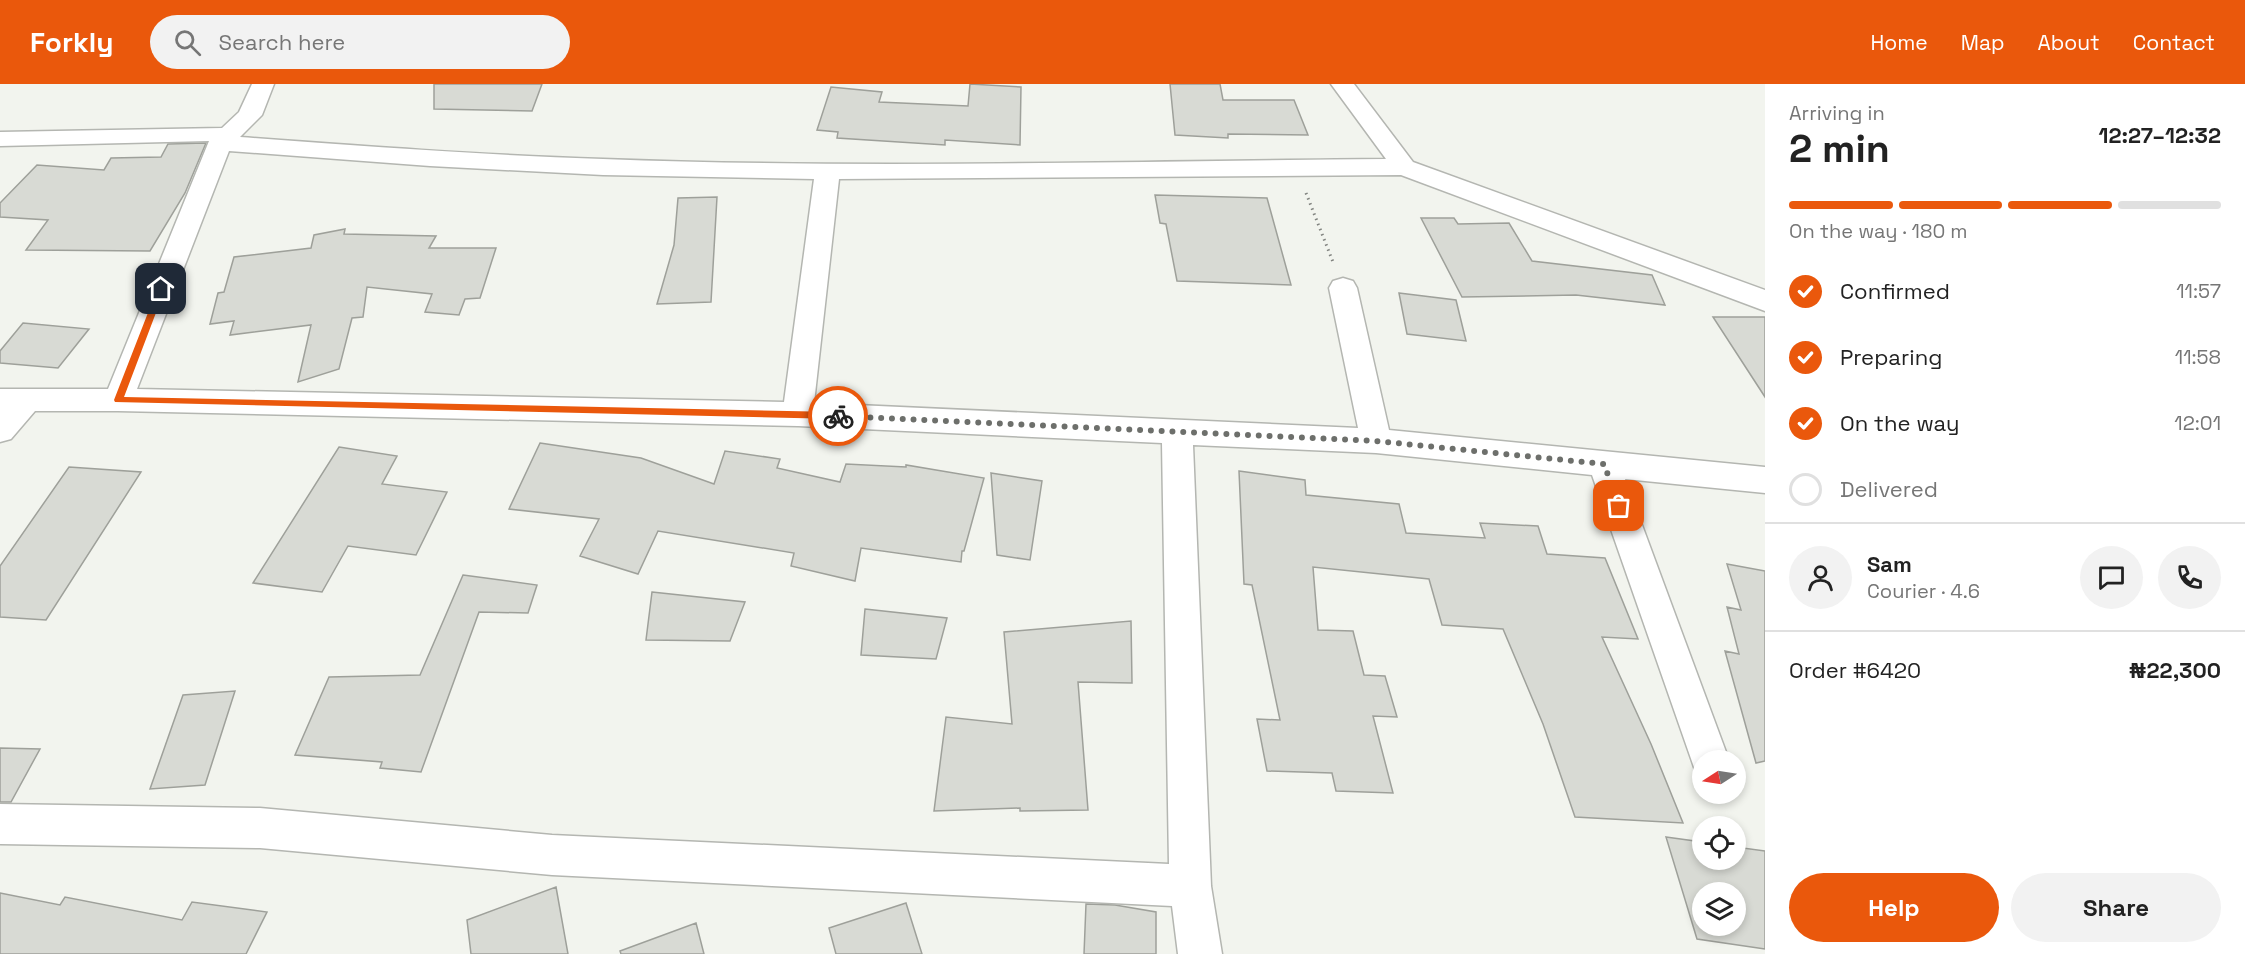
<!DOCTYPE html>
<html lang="en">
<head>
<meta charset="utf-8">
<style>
  body { margin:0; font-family:"Space Grotesk",sans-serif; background:#f2f2f2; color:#222; height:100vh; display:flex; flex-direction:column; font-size:22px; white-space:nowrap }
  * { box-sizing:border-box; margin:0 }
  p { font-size:20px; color:#767676 }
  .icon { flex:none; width:33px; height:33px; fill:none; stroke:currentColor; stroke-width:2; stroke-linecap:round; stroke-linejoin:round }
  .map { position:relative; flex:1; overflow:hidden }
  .side { display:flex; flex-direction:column; background:#fff; width:480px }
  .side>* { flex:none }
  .needle { width:39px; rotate:258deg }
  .fabs { position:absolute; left:1692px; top:666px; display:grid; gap:12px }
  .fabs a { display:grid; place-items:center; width:54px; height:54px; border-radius:50%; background:#fff; box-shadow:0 3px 9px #0003; font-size:30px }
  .pin { position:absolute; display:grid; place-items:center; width:51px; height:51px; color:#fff; margin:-26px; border-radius:12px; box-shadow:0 3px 9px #0006 }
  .courier { position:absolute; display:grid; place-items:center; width:60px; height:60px; margin:-30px; border:4px solid #ea580c; border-radius:50%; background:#fff; color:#222; box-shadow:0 2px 8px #0007 }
  .overview em { font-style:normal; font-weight:600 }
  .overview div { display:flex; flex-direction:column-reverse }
  .overview { display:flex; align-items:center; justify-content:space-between; height:102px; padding:0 24px }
  h1 { font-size:39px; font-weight:600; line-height:45px }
  .bar { display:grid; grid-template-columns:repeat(4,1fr); gap:9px 6px; align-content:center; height:72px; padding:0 24px }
  .bar i { height:8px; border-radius:4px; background:#e0e0e0 }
  .bar .on { background:#ea580c }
  .bar p { grid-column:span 4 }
  .line { display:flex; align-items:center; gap:15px; padding:0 24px; border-top:2px solid #e0e0e0 }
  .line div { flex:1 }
  .round { display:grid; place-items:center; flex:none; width:63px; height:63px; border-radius:32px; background:#f2f2f2 }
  ol { padding:0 24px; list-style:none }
  li { display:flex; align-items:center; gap:18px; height:66px }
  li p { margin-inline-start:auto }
  li .icon { padding:6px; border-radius:50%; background:#ea580c; color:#fff; stroke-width:4 }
  li:last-child { color:#767676 }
  li i { width:33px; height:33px; border:3px solid #e0e0e0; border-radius:50% }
  .action { display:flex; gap:12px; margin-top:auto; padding:12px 24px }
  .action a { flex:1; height:69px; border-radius:36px; background:#ea580c; color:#fff; font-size:24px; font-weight:600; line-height:69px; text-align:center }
  .action a+a { background:#f2f2f2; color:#222 }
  header { display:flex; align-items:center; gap:36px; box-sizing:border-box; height:84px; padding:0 30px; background:#ea580c; color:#fff }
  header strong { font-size:28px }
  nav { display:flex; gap:33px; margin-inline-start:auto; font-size:21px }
  .search { width:420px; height:54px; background:#f2f2f2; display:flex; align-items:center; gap:15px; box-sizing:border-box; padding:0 21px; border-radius:33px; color:#767676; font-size:22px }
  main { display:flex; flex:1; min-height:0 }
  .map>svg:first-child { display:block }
</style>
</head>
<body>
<header>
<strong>Forkly</strong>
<div class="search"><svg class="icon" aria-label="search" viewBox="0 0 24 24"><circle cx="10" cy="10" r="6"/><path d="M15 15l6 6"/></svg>Search here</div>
<nav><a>Home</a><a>Map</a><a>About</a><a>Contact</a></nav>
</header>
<main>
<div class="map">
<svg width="1765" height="870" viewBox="0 0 1765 870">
  <rect width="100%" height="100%" fill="#f2f4ee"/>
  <path fill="#d8dad4" stroke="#9ea09a" stroke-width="1.5" fill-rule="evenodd" d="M434 0H542L532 27 434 25Z
    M970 0 1021 3 1020 61 945 56V61L837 54 838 48 817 46 831 3 882 8 879 18 968 22Z
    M1170 0H1220L1223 16H1294L1308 51 1228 50V54L1175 51Z
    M206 59 185 109 150 167 26 166 48 136 0 133V119L37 81 104 86 111 74 161 73 168 60Z
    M1155 111 1267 114 1291 201 1177 197 1166 140 1160 139Z
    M717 113 711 218 657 220 674 161 678 114Z
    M1421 134H1454L1458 140 1509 139 1532 177 1652 191 1665 221 1576 211 1462 213Z
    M345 145 344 150 436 152 429 164H496L480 214 465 215 459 231 425 228 432 210 367 203 363 233 352 234 339 285 298 298 311 241 230 251 234 237 210 240 218 209 224 208 234 173 311 164 314 151Z
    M1399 209 1456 216 1466 257 1407 250Z
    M1713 233H1765V313Z
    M23 239 89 245 58 284 0 279V267Z
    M540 359 641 374 714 400 725 367 780 375 777 384 840 398 846 380 906 383V381L984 394 964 467H962L961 478 861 464 855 497 791 482 794 469 658 447 638 490 580 472 599 435 509 425Z
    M339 363 397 372 382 400 447 408 416 471 348 462 322 508 253 499Z
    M69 383 141 388 46 536 0 533V482Z
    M1239 387 1305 396 1306 411 1399 420 1406 449 1485 454 1480 439 1538 442 1547 470 1605 474 1638 555 1602 553 1651 660 1683 739 1575 733 1543 640 1503 545 1442 541 1429 495 1313 483 1318 546 1353 547 1364 591 1385 592 1397 633 1373 632 1393 709 1336 707 1332 689 1267 687 1257 635 1280 636 1252 501 1244 500Z
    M991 389 1042 397 1030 476 997 471Z
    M1727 480 1765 487V677L1756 679 1725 567 1739 570 1727 523 1741 526Z
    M463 491 537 501 528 529 479 528 421 688 380 684 382 678 295 671 329 593 420 591Z
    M652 508 745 518 730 557 646 556Z
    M865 525 947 534 936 575 861 571Z
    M1131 537 1132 599 1078 598 1088 726 1020 727V724L934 727 946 633 1012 640 1004 548Z
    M235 607 205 701 150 705 183 611Z
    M0 664 40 665 11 718H0Z
    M1666 753 1702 758V776H1736V763L1765 767V865L1697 855ZM1702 808H1736V842H1702Z
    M556 803 568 870H471L467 836Z
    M0 809 60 821 65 813 182 836 192 818 267 828 246 870H0Z
    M906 819 922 870H836L829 844Z
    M1086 820 1115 821 1156 828V870H1084Z
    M696 839 704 870H621L620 867Z"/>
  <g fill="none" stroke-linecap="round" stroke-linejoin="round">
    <defs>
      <path id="minor" d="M252 0H274L262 31 240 53C361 62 482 71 603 75 863 85 1125 77 1386 75L1331 0H1354L1413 78 1765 206V227L1401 91 839 95 814 319 1358 344 1329 204 1333 197 1343 194 1353 197 1357 204 1389 346 1765 383V409L1625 395 1729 676H1702V692L1696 689 1592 391 1376 369 1193 361 1211 802 1222 870H1178L1172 822 552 791 260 764 0 760V720L260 724 552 751 1169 780 1162 359 798 342 118 327H35L11 355 0 358V305H108L209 57 0 62V48L222 44 239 28ZM229 67 430 82 603 91 814 95 784 318 137 305Z"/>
    </defs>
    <use href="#minor" stroke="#b4b6b1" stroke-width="3"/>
    <path stroke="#828480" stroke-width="3" stroke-dasharray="1.5 4" stroke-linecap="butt" d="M1306 109 1333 178"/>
    <use href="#minor" fill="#fff" fill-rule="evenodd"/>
  </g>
  <path fill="#ea580c" d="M158 203 165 205 124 313 838 328 843 332 838 335 115 318 114 316Z"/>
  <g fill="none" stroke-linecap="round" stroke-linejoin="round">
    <path stroke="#6d6f6b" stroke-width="6" stroke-dasharray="0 10.8" d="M838 332 1376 357 1604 380 1619 422"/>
  </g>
</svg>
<div class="fabs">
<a><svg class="needle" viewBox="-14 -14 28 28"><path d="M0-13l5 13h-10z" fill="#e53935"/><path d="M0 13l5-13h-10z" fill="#767676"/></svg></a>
<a><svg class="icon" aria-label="locate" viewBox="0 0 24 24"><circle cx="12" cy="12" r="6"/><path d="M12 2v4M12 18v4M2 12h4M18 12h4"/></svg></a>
<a><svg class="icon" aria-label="layers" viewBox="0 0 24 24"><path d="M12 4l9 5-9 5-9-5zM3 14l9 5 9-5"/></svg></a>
</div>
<div class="pin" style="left:1619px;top:422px;background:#ea580c"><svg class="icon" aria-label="bag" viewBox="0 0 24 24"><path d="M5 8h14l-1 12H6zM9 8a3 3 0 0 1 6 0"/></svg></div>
<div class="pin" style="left:161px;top:205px;background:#1f2937"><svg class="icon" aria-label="home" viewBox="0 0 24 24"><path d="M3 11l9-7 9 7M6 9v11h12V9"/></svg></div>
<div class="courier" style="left:838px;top:332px"><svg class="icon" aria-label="bike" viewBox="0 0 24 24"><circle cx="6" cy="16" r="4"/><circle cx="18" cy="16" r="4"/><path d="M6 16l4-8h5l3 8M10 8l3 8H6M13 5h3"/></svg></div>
</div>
<section class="side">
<div class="overview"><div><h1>2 min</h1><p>Arriving in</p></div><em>12:27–12:32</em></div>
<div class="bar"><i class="on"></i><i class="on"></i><i class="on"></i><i></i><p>On the way · 180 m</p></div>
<ol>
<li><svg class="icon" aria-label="check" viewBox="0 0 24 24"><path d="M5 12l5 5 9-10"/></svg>Confirmed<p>11:57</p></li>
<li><svg class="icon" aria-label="check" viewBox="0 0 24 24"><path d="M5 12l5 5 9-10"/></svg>Preparing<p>11:58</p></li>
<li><svg class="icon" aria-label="check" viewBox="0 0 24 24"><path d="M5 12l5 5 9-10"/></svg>On the way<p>12:01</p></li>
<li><i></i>Delivered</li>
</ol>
<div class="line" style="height:108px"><a class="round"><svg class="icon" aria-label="person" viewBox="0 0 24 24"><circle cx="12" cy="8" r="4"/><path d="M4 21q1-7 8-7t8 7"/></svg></a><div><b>Sam</b><p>Courier · 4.6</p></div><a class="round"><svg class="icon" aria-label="chat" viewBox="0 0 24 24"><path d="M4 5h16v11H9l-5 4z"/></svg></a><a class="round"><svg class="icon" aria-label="phone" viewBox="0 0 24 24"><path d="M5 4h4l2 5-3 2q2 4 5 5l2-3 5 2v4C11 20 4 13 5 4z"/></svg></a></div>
<div class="line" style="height:78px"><div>Order #6420</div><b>₦22,300</b></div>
<div class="action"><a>Help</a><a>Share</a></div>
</section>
</main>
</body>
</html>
